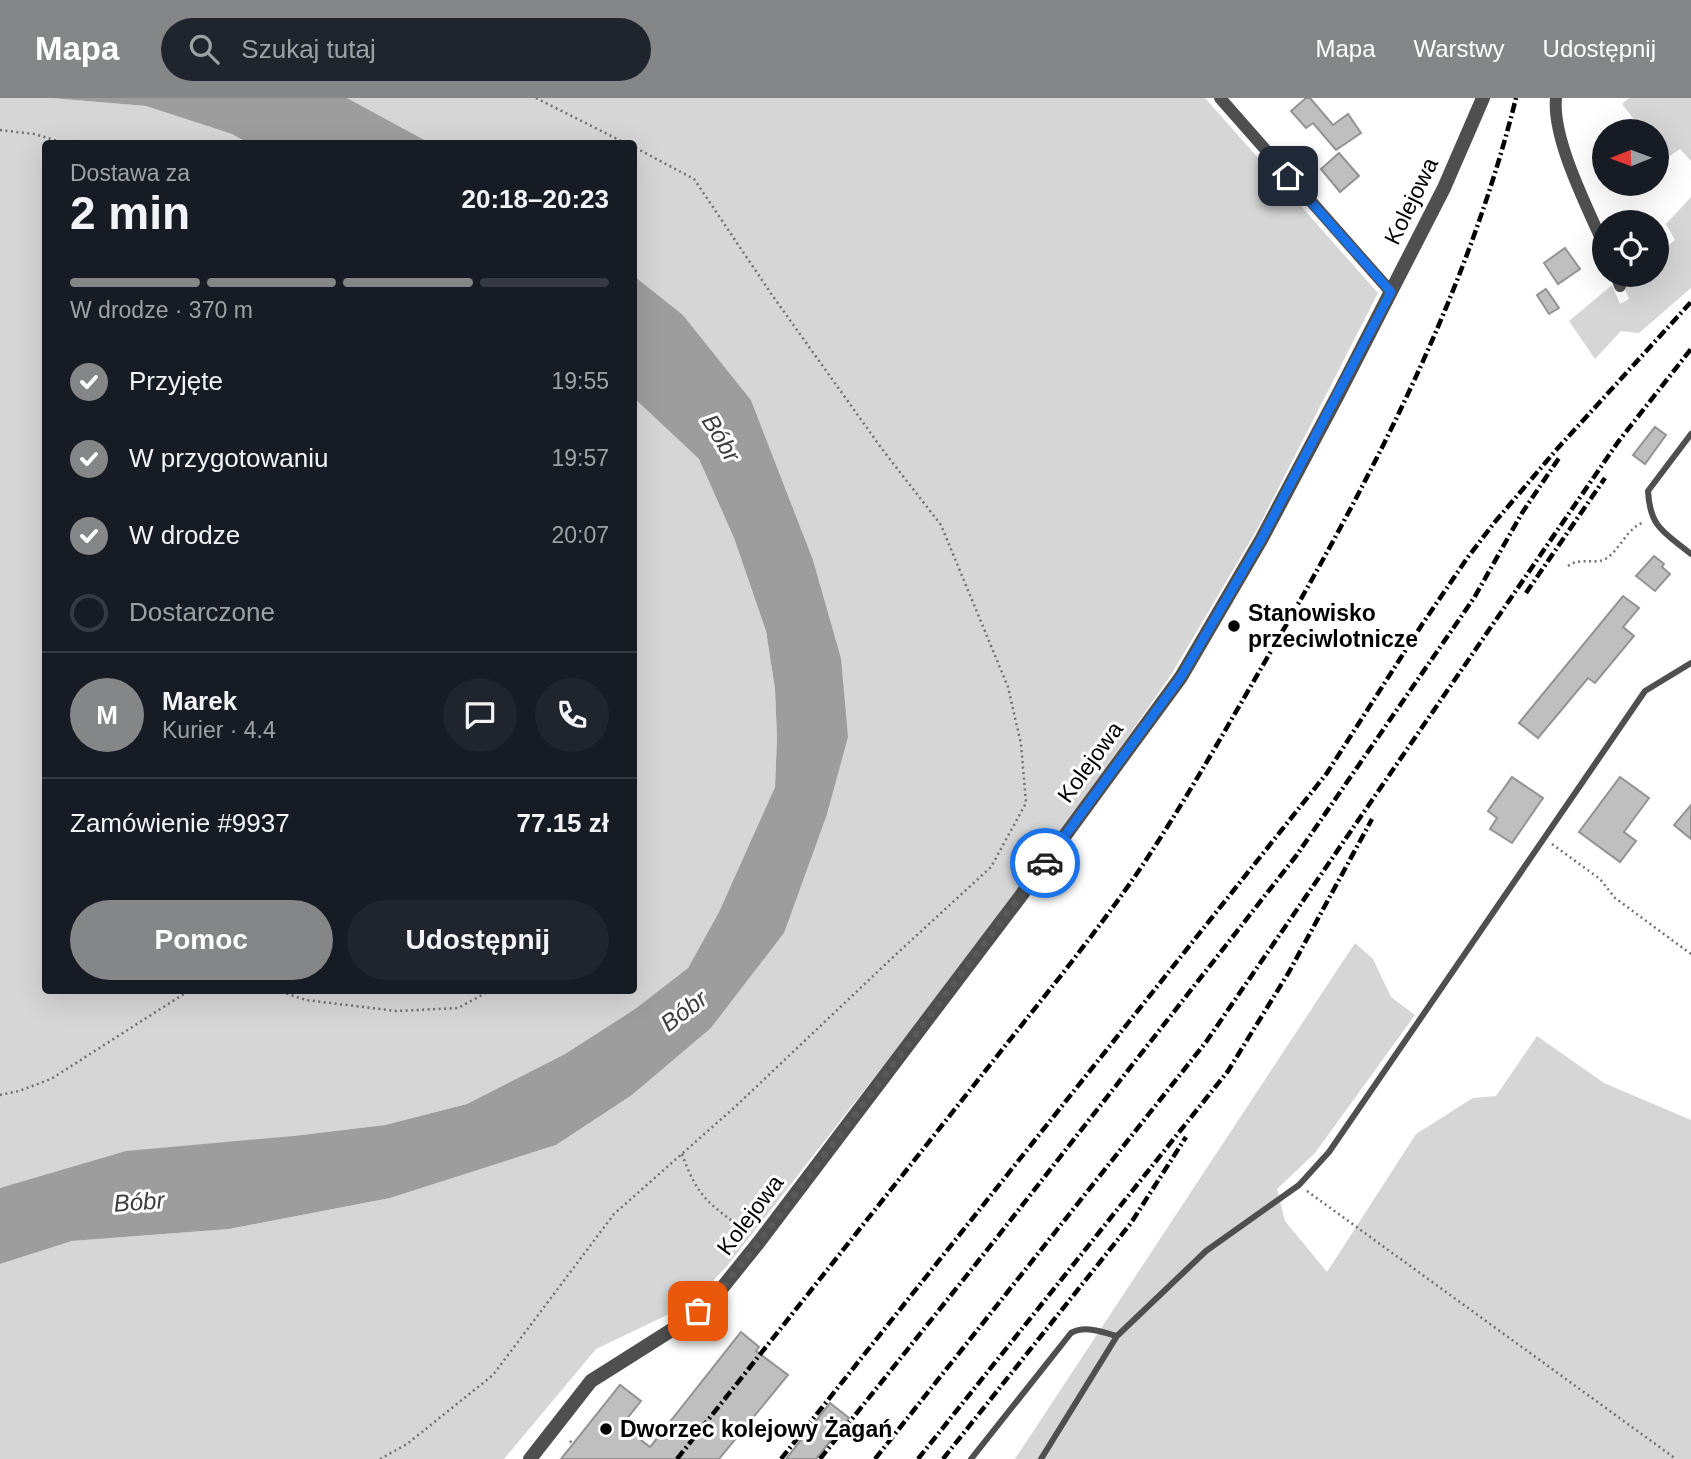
<!DOCTYPE html>
<html lang="pl">
<head>
<meta charset="utf-8">
<style>
  body { margin:0; font-family:Arial,sans-serif; background:#20242c; color:#f1f3f6; height:100vh; display:flex; flex-direction:column; font-size:26px; white-space:nowrap }
  * { box-sizing:border-box; margin:0 }
  p { font-size:23px; color:#9ea1a6 }
  .icon { flex:none; width:38px; height:38px; fill:none; stroke:currentColor; stroke-width:2; stroke-linecap:round; stroke-linejoin:round }
  .map { position:relative; flex:1; overflow:hidden }
  .panel { position:absolute; left:42px; top:42px; width:595px; height:854px; display:flex; flex-direction:column; background:#171b24; border-radius:7px; box-shadow:0 7px 28px #0002 }
  .panel>* { flex:none }
  .needle { width:46px; rotate:269deg }
  .fabs { position:absolute; left:1592px; top:21px; display:grid; gap:14px }
  .fabs a { display:grid; place-items:center; width:77px; height:77px; border-radius:50%; background:#171b24; box-shadow:0 7px 28px #0002; font-size:35px }
  .pin { position:absolute; display:grid; place-items:center; width:60px; height:60px; color:#fff; margin:-30px; border-radius:14px; box-shadow:0 4px 10px #0006 }
  .courier { position:absolute; display:grid; place-items:center; width:70px; height:70px; margin:-35px; border:5px solid #1a73e8; border-radius:50%; background:#fff; color:#222; box-shadow:0 2px 9px #0007 }
  .headline em { font-style:normal; font-weight:600 }
  .headline div { display:flex; flex-direction:column-reverse }
  .headline { display:flex; align-items:center; justify-content:space-between; height:119px; padding:0 28px }
  h1 { font-size:46px; font-weight:600; line-height:52px }
  .bar { display:grid; grid-template-columns:repeat(4,1fr); gap:10px 7px; align-content:center; height:84px; padding:0 28px }
  .bar i { height:9px; border-radius:5px; background:#363941 }
  .bar .current { background:#858687 }
  .bar p { grid-column:span 4 }
  .line { display:flex; align-items:center; gap:18px; padding:0 28px; border-top:2px solid #363941 }
  .line div { flex:1 }
  .round { display:grid; place-items:center; flex:none; width:74px; height:74px; border-radius:37px; background:#20242c }
  ol { padding:0 28px; list-style:none }
  li { display:flex; align-items:center; gap:21px; height:77px }
  li p { margin-inline-start:auto }
  li .icon { padding:7px; border-radius:50%; background:#858687; color:#fff; stroke-width:4 }
  li:last-child { color:#9ea1a6 }
  li i { width:38px; height:38px; border:4px solid #363941; border-radius:50% }
  .cta { display:flex; gap:14px; margin-top:auto; padding:14px 28px }
  .cta a { flex:1; height:80px; border-radius:42px; background:#858687; color:#fff; font-size:28px; font-weight:600; line-height:80px; text-align:center }
  .cta a+a { background:#20242c; color:#f1f3f6 }
  header { display:flex; align-items:center; gap:42px; box-sizing:border-box; height:98px; padding:0 35px; background:#858687; color:#fff }
  header strong { font-size:33px }
  nav { display:flex; gap:38px; margin-inline-start:auto; font-size:24px }
  .search { width:490px; height:63px; background:#20242c; display:flex; align-items:center; gap:18px; box-sizing:border-box; padding:0 24px; border-radius:38px; color:#9ea1a6; font-size:26px }
  .map>svg:first-child { display:block }
</style>
</head>
<body>
<header>
<strong>Mapa</strong>
<div class="search"><svg class="icon" aria-label="search" viewBox="0 0 24 24"><circle cx="10" cy="10" r="6"/><path d="M15 15l6 6"/></svg>Szukaj tutaj</div>
<nav><a>Mapa</a><a>Warstwy</a><a>Udostępnij</a></nav>
</header>
<div class="map">
<svg width="1691" height="1361" viewBox="0 0 1691 1361">
  <rect width="100%" height="100%" fill="#fff"/>
  <path fill="#d6d6d6" d="M0 0H51L146 8 232 36 248 45 46 46V892H634V300L699 361 734 440 766 533 775 591 777 640 775 689 719 814 688 870 635 911 565 956 467 1006 385 1027 293 1038 34 1081 0 1090Z
    M347 0H1205L1378 195 1259 428 1171 577 1025 786 727 1168 707 1189 667 1217 596 1251 504 1361H0V1166L72 1143 229 1131 390 1100 556 1047 632 997 711 930 784 835 841 560 813 462 751 302 683 217 634 178V46L430 45Z
    M1629 0H1691V63L1680 51 1664 62 1657 52V33H1643L1622 6Z
    M1691 99V190L1639 235 1621 233 1595 261 1569 223 1612 187 1620 206 1629 201 1622 183 1631 177H1657V156L1675 142 1666 126Z
    M1355 845 1373 861 1391 899 1415 917 1315 1055 1277 1091 1285 1123 1327 1174 1416 1036 1473 1000 1496 998 1537 938 1604 985 1691 1022V1361H1015Z"/>
  <path fill="#9d9d9d" d="M51 0H347L430 45H248L232 36 146 8Z
    M634 178 683 217 751 302 813 462 841 560 848 639 827 716 784 835 711 930 632 997 556 1047 390 1100 229 1131 72 1143 0 1166V1090L126 1053 293 1038 385 1027 467 1006 565 956 635 911 688 870 719 814 775 689 777 640 775 591 766 533 734 440 699 361 634 300Z"/>
  <path fill="#bfbfbf" stroke="#939393" stroke-width="2" d="M1306 0H1310L1333 27 1348 16 1361 35 1336 52 1313 25 1306 30 1291 13Z
    M1339 55 1359 78 1340 94 1321 71Z
    M1565 150 1580 171 1558 186 1544 165Z
    M1546 191 1559 210 1549 216 1537 197Z
    M1655 329 1666 337 1645 366 1633 357Z
    M1654 458 1664 466 1662 469 1670 476 1655 493 1636 478Z
    M1623 498 1639 510 1623 529 1634 538 1595 585 1588 580 1538 640 1519 625Z
    M1512 679 1543 700 1512 745 1490 731 1497 720 1488 713Z
    M1620 679 1649 700 1624 734 1636 743 1620 764 1579 734Z
    M1691 707V741L1674 727Z
    M741 1234 759 1249 756 1253 788 1277 719 1361H561L620 1287 641 1303 622 1327 650 1349Z
    M830 1305 849 1320 816 1361H786Z"/>
  <g fill="none" stroke-linecap="round" stroke-linejoin="round">
    <path stroke="#717171" stroke-width="2.5" stroke-dasharray="2 3.5" stroke-linecap="butt" d="M536 0 627 46
      M0 32 34 36 68 46
      M1568 468C1582 458 1595 468 1607 460 1622 449 1626 431 1644 424
      M1552 746 1600 781 1615 800 1691 856
      M276 892 306 902 396 913 458 910 491 892
      M0 997 19 993 51 981 190 892
      M682 1056C698 1101 710 1106 747 1134
      M1307 1093 1676 1361
      M570 1343 573 1346
      M380 1361 407 1346 493 1277 614 1116 736 1008 891 861 991 769 1026 705 1021 646 1008 589 941 427 882 351 772 197 694 81 634 49"/>
    <path stroke="#4f4f4f" stroke-width="6" d="M1691 336 1648 393C1650 430 1664 434 1691 456
      M971 1361 1071 1235C1086 1227 1101 1234 1117 1238
      M1041 1361 1117 1238 1206 1153 1299 1087 1329 1054 1645 593 1691 565"/>
    <path stroke="#4f4f4f" stroke-width="12" d="M1220 0 1391 194
      M1556 0C1552 42 1588 110 1605 150
      M1616 177 1620 188"/>
    <path stroke="#4f4f4f" stroke-width="14" d="M530 1361 591 1283 678 1228 698 1213 718 1195 759 1144 1020 799 1181 579 1261 442 1340 293 1444 90 1483 0"/>
    <path stroke="#000" stroke-width="4.5" stroke-dasharray="10 3.5 2 3.5" stroke-linecap="butt" d="M1526 495 1605 380
      M677 1361 1063 875C1090 840 1117 805 1142 768 1188 699 1228 627 1270 555 1371 381 1467 197 1516 0
      M781 1361 1327 675 1423 525 1468 459 1494 425 1557 351 1691 204
      M820 1361 995 1142 1296 758 1474 500 1522 415 1559 360
      M875 1361 1206 944 1618 344 1691 251
      M918 1361 1228 973 1289 874 1372 721
      M943 1361 1131 1125 1186 1039"/>
  </g>
  <g fill="none" stroke-linecap="round" stroke-linejoin="round">
    <path stroke="#595959" stroke-width="7" stroke-dasharray="0 12.6" d="M698 1213 718 1195 759 1144 1045 765"/>
    <path stroke="#1a73e8" stroke-width="9" d="M1045 765 1181 579 1261 442 1391 194 1288 78"/>
  </g>
  <g fill="#000" stroke="#fff" stroke-width="2.5">
    <circle cx="1234" cy="528" r="7"/>
    <circle cx="606" cy="1331" r="7"/>
  </g>
  <g text-anchor="middle" stroke-width="6" stroke-linejoin="round" paint-order="stroke">
    <g font-size="23" fill="#000" stroke="#fff">
      <text transform="translate(1411 103) rotate(-64)" y="8">Kolejowa</text>
      <text transform="translate(1090 664) rotate(-54)" y="8">Kolejowa</text>
      <text transform="translate(750 1117) rotate(-53)" y="8">Kolejowa</text>
    </g>
    <g font-size="23" font-weight="bold" fill="#000" stroke="#fff" text-anchor="start">
      <text x="1248" y="523">Stanowisko<tspan x="1248" dy="26">przeciwlotnicze</tspan></text>
      <text x="620" y="1339">Dworzec kolejowy Żagań</text>
    </g>
    <g font-size="24" font-style="italic" fill="#3e3e3e" stroke="#fff">
      <text transform="translate(721 340) rotate(59)" y="8">Bóbr</text>
      <text transform="translate(684 913) rotate(-37)" y="8">Bóbr</text>
      <text transform="translate(139 1104) rotate(-4)" y="8">Bóbr</text>
    </g>
  </g>
</svg>
<div class="fabs">
<a><svg class="needle" viewBox="-14 -14 28 28"><path d="M0-13l5 13h-10z" fill="#e53935"/><path d="M0 13l5-13h-10z" fill="#9ea1a6"/></svg></a>
<a><svg class="icon" aria-label="locate" viewBox="0 0 24 24"><circle cx="12" cy="12" r="6"/><path d="M12 2v4M12 18v4M2 12h4M18 12h4"/></svg></a>
</div>
<div class="pin" style="left:698px;top:1213px;background:#ea580c"><svg class="icon" aria-label="bag" viewBox="0 0 24 24"><path d="M5 8h14l-1 12H6zM9 8a3 3 0 0 1 6 0"/></svg></div>
<div class="pin" style="left:1288px;top:78px;background:#1f2937"><svg class="icon" aria-label="home" viewBox="0 0 24 24"><path d="M3 11l9-7 9 7M6 9v11h12V9"/></svg></div>
<div class="courier" style="left:1045px;top:765px"><svg class="icon" aria-label="car" viewBox="0 0 24 24"><path d="M5 17H2v-5l4-1 3-4h7l3 4 3 1v5h-3M9 17h6M6 11h13"/><circle cx="7" cy="17" r="2"/><circle cx="17" cy="17" r="2"/></svg></div>
<section class="panel">
<div class="headline"><div><h1>2 min</h1><p>Dostawa za</p></div><em>20:18–20:23</em></div>
<div class="bar"><i class="current"></i><i class="current"></i><i class="current"></i><i></i><p>W drodze · 370 m</p></div>
<ol>
<li><svg class="icon" aria-label="check" viewBox="0 0 24 24"><path d="M5 12l5 5 9-10"/></svg>Przyjęte<p>19:55</p></li>
<li><svg class="icon" aria-label="check" viewBox="0 0 24 24"><path d="M5 12l5 5 9-10"/></svg>W przygotowaniu<p>19:57</p></li>
<li><svg class="icon" aria-label="check" viewBox="0 0 24 24"><path d="M5 12l5 5 9-10"/></svg>W drodze<p>20:07</p></li>
<li><i></i>Dostarczone</li>
</ol>
<div class="line" style="height:126px"><b class="round" style="background:#858687;color:#fff">M</b><div><b>Marek</b><p>Kurier · 4.4</p></div><a class="round"><svg class="icon" aria-label="chat" viewBox="0 0 24 24"><path d="M4 5h16v11H9l-5 4z"/></svg></a><a class="round"><svg class="icon" aria-label="phone" viewBox="0 0 24 24"><path d="M5 4h4l2 5-3 2q2 4 5 5l2-3 5 2v4C11 20 4 13 5 4z"/></svg></a></div>
<div class="line" style="height:91px"><div>Zamówienie #9937</div><b>77.15 zł</b></div>
<div class="cta"><a>Pomoc</a><a>Udostępnij</a></div>
</section>
</div>
</body>
</html>
